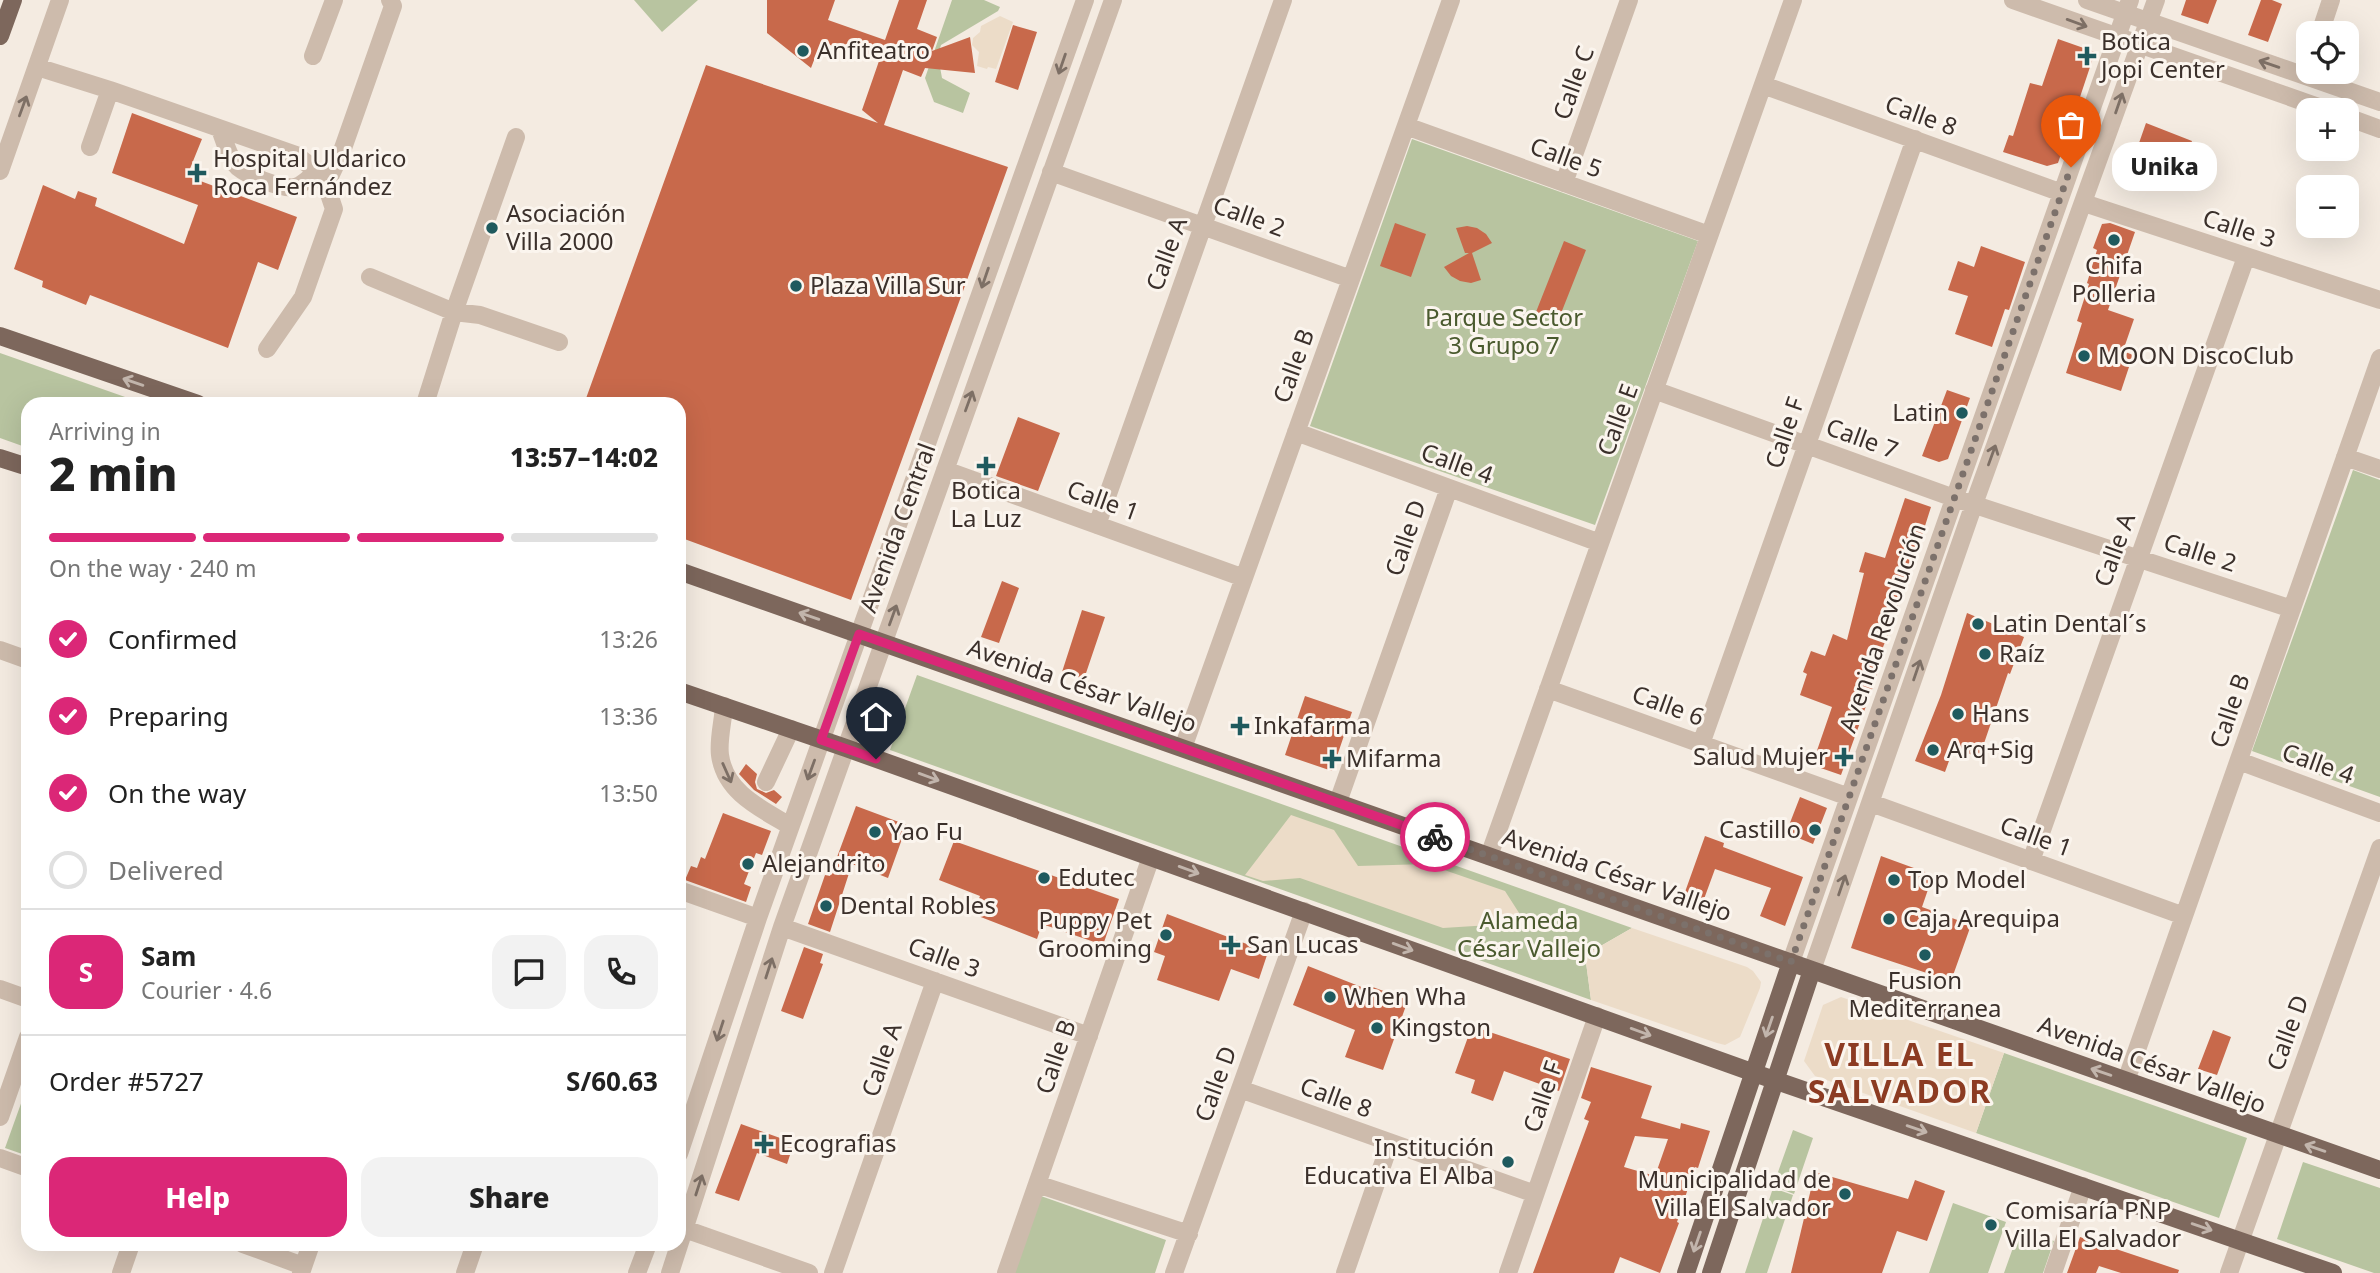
<!DOCTYPE html>
<html lang="en">
<head>
<meta charset="utf-8">
<style>
  body { margin:0; font-family:"Noto Sans",sans-serif; background:#f2f2f2; color:#222; height:100vh; display:flex; flex-direction:column; font-size:26px; white-space:nowrap }
  * { box-sizing:border-box; margin:0 }
  p { font-size:23px; color:#767676 }
  .icon { flex:none; width:38px; height:38px; fill:none; stroke:currentColor; stroke-width:2; stroke-linecap:round; stroke-linejoin:round }
  .map { position:relative; flex:1; overflow:hidden }
  .side { position:absolute; left:21px; top:397px; width:665px; height:854px; display:flex; flex-direction:column; background:#fff; border-radius:21px; box-shadow:0 7px 28px #0002 }
  .side>* { flex:none }
  .controls { position:absolute; left:2296px; top:21px; display:grid; gap:14px }
  .controls a { display:grid; place-items:center; width:63px; height:63px; border-radius:14px; background:#fff; box-shadow:0 7px 28px #0002; font-size:35px }
  .pin { position:absolute; display:grid; place-items:center; width:60px; height:60px; color:#fff; margin:-72px -30px; border-radius:50% 50% 50% 0; rotate:-45deg; box-shadow:0 0 7px #0007 }
  .pin .icon { rotate:45deg }
  .courier { position:absolute; display:grid; place-items:center; width:70px; height:70px; margin:-35px; border:5px solid #db2777; border-radius:50%; background:#fff; color:#222; box-shadow:0 2px 9px #0007 }
  .bubble { position:absolute; height:49px; border-radius:21px; background:#fff; box-shadow:0 7px 28px #0002; font-size:23px; font-weight:800; line-height:49px; text-align:center }
  .overview em { font-style:normal; font-weight:800 }
  .overview div { display:flex; flex-direction:column-reverse }
  .overview { display:flex; align-items:center; justify-content:space-between; height:119px; padding:0 28px }
  h1 { font-size:46px; font-weight:800; line-height:52px }
  .bar { display:grid; grid-template-columns:repeat(4,1fr); gap:10px 7px; align-content:center; height:84px; padding:0 28px }
  .bar i { height:9px; border-radius:5px; background:#e0e0e0 }
  .bar .selected { background:#db2777 }
  .bar p { grid-column:span 4 }
  .line { display:flex; align-items:center; gap:18px; padding:0 28px; border-top:2px solid #e0e0e0 }
  .line div { flex:1 }
  .round { display:grid; place-items:center; flex:none; width:74px; height:74px; border-radius:21px; background:#f2f2f2 }
  ol { padding:0 28px; list-style:none }
  li { display:flex; align-items:center; gap:21px; height:77px }
  li p { margin-inline-start:auto }
  li .icon { padding:7px; border-radius:50%; background:#db2777; color:#fff; stroke-width:4 }
  li:last-child { color:#767676 }
  li i { width:38px; height:38px; border:4px solid #e0e0e0; border-radius:50% }
  .cta { display:flex; gap:14px; margin-top:auto; padding:14px 28px }
  .cta a { flex:1; height:80px; border-radius:21px; background:#db2777; color:#fff; font-size:28px; font-weight:800; line-height:80px; text-align:center }
  .cta a+a { background:#f2f2f2; color:#222 }
  .map>svg:first-child { display:block }
</style>
</head>
<body>
<div class="map">
<svg width="2380" height="1273" viewBox="0 0 2380 1273">
  <rect width="100%" height="100%" fill="#f4ebe1"/>
  <path fill="#b8c4a0" d="M634 0H698L662 32Z
    M952 0H984L1000 7 998 11 941 45 938 56 942 78 970 93 963 113 934 102 925 78Z
    M1412 139 1698 241 1595 525 1310 426Z
    M0 353 145 404H28V448L0 438Z
    M2353 470 2380 480V797L2252 751Z
    M917 675 1632 928 1585 955 1591 1000 890 750Z
    M2004 1053 2247 1138 2219 1218 1976 1133Z
    M28 1084V1156L5 1148Z
    M1793 1130 1813 1138 1794 1194 1773 1186Z
    M2303 1162 2380 1188V1273H2374L2277 1239Z
    M1773 1188 1793 1195 1767 1273H1745Z
    M1038 1195 1166 1240 1155 1273H1012Z
    M1953 1203 2006 1222 1988 1273H1929Z
    M2020 1228 2054 1241 2043 1273H2004Z"/>
  <path fill="#ecdcc8" d="M1000 16 1013 22 996 69 988 67 987 69 977 66 979 52 972 45 973 38 980 32 981 26Z
    M1291 815 1334 830 1358 866 1427 864 1505 891 1521 916H1511L1506 924 1443 928 1300 878 1263 881 1245 875Z
    M1632 928 1747 967 1753 971 1761 982 1760 988 1740 1037 1725 1045 1717 1043 1591 1000 1585 955Z
    M1841 997 2004 1053 1976 1133 1815 1076 1804 1061 1823 1005Z"/>
  <path fill="#c8694b" fill-rule="evenodd" d="M767 0H835L828 20 885 40 899 0H927L917 29 937 37 932 51 970 37 975 73 925 68 921 77 903 70 884 125 1008 167 851 600 679 537V404H584L706 65 878 123 862 110 879 61 821 42 811 68 767 33Z
    M2186 0H2217L2208 24 2181 15Z
    M2261 0H2272L2282 4 2268 42 2248 35Z
    M1013 25 1037 32 1018 90 995 82Z
    M2058 39 2095 52 2058 163 2047 166 2003 152 2009 135 2013 136 2030 83 2042 86Z
    M132 113 202 139 187 176 297 217 278 270 258 262 228 348 90 295 86 305 42 287 43 281 14 269 43 185 75 199 78 191 97 198 95 206 184 244 198 205 112 173Z
    M2146 123 2192 141 2185 160 2139 143Z
    M1395 223 1426 234 1411 277 1380 266Z
    M2110 223 2135 232 2108 310 2134 319 2123 351 2133 355 2121 391 2066 373 2082 323 2077 321 2089 284 2087 283 2097 250 2093 248 2102 224Z
    M1467 226 1477 228 1486 234 1492 243 1472 253 1481 280 1471 283 1460 281 1451 276 1444 267 1469 253H1465L1456 228Z
    M1564 241 1586 250 1558 321 1536 312Z
    M1981 246 2025 262 2009 310 2005 309 1992 347 1955 334 1968 296 1948 290 1958 261 1974 267Z
    M1947 390 1970 398 1948 459 1939 462 1922 456Z
    M1018 417 1060 433 1038 491 996 476Z
    M1905 498 1931 507 1906 586 1903 585 1894 620 1881 652 1883 653 1874 684 1841 775 1812 765 1832 707 1800 695 1807 674 1803 672 1811 651 1825 656 1833 634 1847 640 1864 573 1859 572 1865 552 1885 558Z
    M1002 581 1019 588 999 643 981 637Z
    M1082 610 1105 617 1084 679 1062 672Z
    M1967 613 2024 637 2010 674 2008 673 1979 758 1954 747 1945 772 1915 761 1941 695Z
    M1305 696 1352 712 1332 771 1285 755Z
    M746 764 757 774 755 782 757 789 766 793 774 790 782 797 776 804 754 790 739 774Z
    M1800 797 1827 808 1813 844 1786 833Z
    M856 806 907 825 888 878 852 864 830 932 808 924 825 875 830 876Z
    M723 813 771 831 762 855 756 853 744 884 751 887 746 902 685 880 691 866 697 868 701 857 705 859Z
    M1705 836 1724 843 1723 847 1803 877 1785 926 1760 916 1771 888 1715 869 1704 899 1685 892Z
    M954 841 1119 899 1103 945 1042 924 1037 939 973 914 980 896 939 880Z
    M1881 856 1933 875 1922 907 1971 925 1951 981 1851 948Z
    M1167 914 1268 952 1259 979 1231 969 1219 1001 1157 980 1165 956 1154 952Z
    M804 947 823 954 820 963 823 964 803 1019 781 1011Z
    M1308 966 1369 990 1370 986 1408 1000 1383 1070 1345 1057 1355 1030 1293 1005Z
    M1472 1026 1570 1059 1559 1091 1504 1071 1493 1101 1471 1093 1475 1080 1455 1073Z
    M2213 1030 2231 1037 2217 1075 2198 1069Z
    M1591 1067 1652 1086 1641 1118 1680 1129 1681 1123 1710 1131 1698 1168 1695 1167 1677 1222 1679 1223 1660 1273 1620 1257 1614 1273H1533L1589 1121 1584 1119 1591 1102 1581 1098ZM1635 1136 1668 1139 1655 1176 1624 1167Z
    M741 1124 794 1143 787 1164 757 1153 739 1201 715 1193Z
    M1815 1172 1908 1199 1915 1180 1945 1191 1927 1241 1897 1231 1882 1273H1791Z
    M2080 1237 2179 1270 2178 1273H2121L2099 1266 2096 1273H2067Z"/>
  <g fill="none" stroke-linecap="round" stroke-linejoin="round">
    <path stroke="#cdbbac" stroke-width="18" d="M2013 0 2327 110
      M2087 0 2380 102
      M2320 33 2331 0
      M313 56 334 0
      M37 67 110 90 296 155 317 171 326 185 334 209 303 297 267 349
      M1763 85 2062 193
      M2347 117 2380 129
      M1406 126 1709 235
      M220 129C224 140 228 155 235 164 242 174 283 190 295 187 303 185 310 177 317 171
      M90 147 110 90
      M0 171 60 0
      M1051 172 1351 279
      M1564 183 1629 0
      M326 185 342 151 393 6 390 0
      M2084 203 2380 300
      M370 277 454 312 480 315 559 342
      M1654 390 1954 498 2292 609
      M425 404 454 312 516 137
      M1296 432 1600 543
      M2345 457 2380 469
      M945 470 1244 578
      M1097 525 1283 0
      M0 650 28 660
      M1548 689 1849 797
      M724 706C723 722 718 740 720 755 725 793 762 809 790 826
      M1701 744 1915 139
      M1183 748 1451 0
      M2239 761 2380 813
      M766 782 791 729
      M1338 802 1449 488
      M1871 803 2184 916
      M1489 856 1793 0
      M2031 861 2246 257
      M679 890 758 918
      M782 927 1089 1036
      M1791 962 2130 0
      M1812 970 1974 504 2156 0
      M0 989 28 999
      M2126 1081 2380 358
      M1240 1089 1535 1194
      M0 1117 28 1037
      M679 1154 758 918 1085 0
      M0 1158 28 1168
      M1037 1184 1189 1234
      M679 1227 809 1273
      M243 1244 303 1266
      M121 1273 131 1244
      M301 1273 311 1244
      M465 1273 475 1244
      M637 1273 648 1244
      M670 1273 782 927 1113 0
      M833 1273 935 981
      M1006 1273 1151 857
      M1174 1273 1304 911
      M1345 1273 1390 1143
      M1508 1273 1597 1016
      M2053 1273 2083 1186
      M2229 1273 2380 848"/>
    <path stroke="#7d675c" stroke-width="18" d="M0 36 13 0
      M0 336 198 404
      M0 458 28 467
      M679 571 2380 1170
      M679 691 846 748 1774 1080 2333 1273
      M1686 1273 1791 962
      M1711 1273 1812 970"/>
  </g>
  <defs><path id="oneway-shaft" d="M-6 0H5M1.5-3L5.5 0L1.5 3" fill="none" stroke-width="1.6" stroke-linecap="round" stroke-linejoin="round" transform="scale(1.75)"/></defs>
  <g stroke="#7d6f65">
    <use href="#oneway-shaft" transform="translate(2077 23) rotate(20)"/>
    <use href="#oneway-shaft" transform="translate(1062 64) rotate(109)"/>
    <use href="#oneway-shaft" transform="translate(2269 64) rotate(-161)"/>
    <use href="#oneway-shaft" transform="translate(2119 103) rotate(-71)"/>
    <use href="#oneway-shaft" transform="translate(23 106) rotate(-70)"/>
    <use href="#oneway-shaft" transform="translate(985 278) rotate(109)"/>
    <use href="#oneway-shaft" transform="translate(969 401) rotate(-70)"/>
    <use href="#oneway-shaft" transform="translate(1992 455) rotate(-70)"/>
    <use href="#oneway-shaft" transform="translate(893 615) rotate(-70)"/>
    <use href="#oneway-shaft" transform="translate(1917 670) rotate(-71)"/>
    <use href="#oneway-shaft" transform="translate(811 770) rotate(110)"/>
    <use href="#oneway-shaft" transform="translate(727 773) rotate(66)"/>
    <use href="#oneway-shaft" transform="translate(1842 885) rotate(-71)"/>
    <use href="#oneway-shaft" transform="translate(769 968) rotate(-72)"/>
    <use href="#oneway-shaft" transform="translate(720 1031) rotate(108)"/>
    <use href="#oneway-shaft" transform="translate(699 1185) rotate(-72)"/>
  </g>
  <g stroke="#c2b5ac">
    <use href="#oneway-shaft" transform="translate(133 382) rotate(-161)"/>
    <use href="#oneway-shaft" transform="translate(809 616) rotate(-161)"/>
    <use href="#oneway-shaft" transform="translate(929 777) rotate(20)"/>
    <use href="#oneway-shaft" transform="translate(1189 870) rotate(20)"/>
    <use href="#oneway-shaft" transform="translate(1403 947) rotate(20)"/>
    <use href="#oneway-shaft" transform="translate(1769 1027) rotate(109)"/>
    <use href="#oneway-shaft" transform="translate(1641 1032) rotate(20)"/>
    <use href="#oneway-shaft" transform="translate(2101 1072) rotate(-161)"/>
    <use href="#oneway-shaft" transform="translate(1917 1129) rotate(19)"/>
    <use href="#oneway-shaft" transform="translate(2315 1148) rotate(-161)"/>
    <use href="#oneway-shaft" transform="translate(2202 1227) rotate(19)"/>
    <use href="#oneway-shaft" transform="translate(1697 1242) rotate(109)"/>
  </g>
  <g fill="none" stroke-linecap="round" stroke-linejoin="round">
    <path stroke="#7c716b" stroke-width="7" stroke-dasharray="0 12.6" d="M1435 837 1791 962 2071 167"/>
    <path stroke="#db2777" stroke-width="9" d="M876 759 821 740 859 634 1435 837"/>
  </g>
  <g fill="#1f5a5e" stroke="#fbf5ee" stroke-width="2.5">
    <circle cx="803" cy="51" r="7"/>
    <path d="M2083.5 45.5h7v7h7v7h-7v7h-7v-7h-7v-7h7z"/>
    <path d="M193.5 162.5h7v7h7v7h-7v7h-7v-7h-7v-7h7z"/>
    <circle cx="492" cy="228" r="7"/>
    <circle cx="2114" cy="240" r="7"/>
    <circle cx="796" cy="286" r="7"/>
    <circle cx="2084" cy="356" r="7"/>
    <circle cx="1962" cy="413" r="7"/>
    <path d="M982.5 455.5h7v7h7v7h-7v7h-7v-7h-7v-7h7z"/>
    <circle cx="1978" cy="624" r="7"/>
    <circle cx="1985" cy="654" r="7"/>
    <circle cx="1958" cy="714" r="7"/>
    <path d="M1236.5 715.5h7v7h7v7h-7v7h-7v-7h-7v-7h7z"/>
    <circle cx="1933" cy="750" r="7"/>
    <path d="M1840.5 746.5h7v7h7v7h-7v7h-7v-7h-7v-7h7z"/>
    <path d="M1328.5 748.5h7v7h7v7h-7v7h-7v-7h-7v-7h7z"/>
    <circle cx="1815" cy="830" r="7"/>
    <circle cx="875" cy="832" r="7"/>
    <circle cx="748" cy="864" r="7"/>
    <circle cx="1044" cy="878" r="7"/>
    <circle cx="1894" cy="880" r="7"/>
    <circle cx="826" cy="906" r="7"/>
    <circle cx="1889" cy="919" r="7"/>
    <circle cx="1166" cy="935" r="7"/>
    <path d="M1227.5 934.5h7v7h7v7h-7v7h-7v-7h-7v-7h7z"/>
    <circle cx="1925" cy="955" r="7"/>
    <circle cx="1330" cy="997" r="7"/>
    <circle cx="1377" cy="1028" r="7"/>
    <path d="M760.5 1133.5h7v7h7v7h-7v7h-7v-7h-7v-7h7z"/>
    <circle cx="1508" cy="1162" r="7"/>
    <circle cx="1845" cy="1194" r="7"/>
    <circle cx="1991" cy="1225" r="7"/>
  </g>
  <g text-anchor="middle" stroke-width="6" stroke-linejoin="round" paint-order="stroke">
    <g font-size="24" fill="#3b302b" stroke="#fbf5ee" text-anchor="start">
      <text x="2101" y="50">Botica<tspan x="2101" dy="28">Jopi Center</tspan></text>
      <text x="817" y="59">Anfiteatro</text>
      <text x="213" y="167">Hospital Uldarico<tspan x="213" dy="28">Roca Fernández</tspan></text>
      <text x="506" y="222">Asociación<tspan x="506" dy="28">Villa 2000</tspan></text>
      <text x="2114" y="274" text-anchor="middle">Chifa<tspan x="2114" dy="28">Polleria</tspan></text>
      <text x="810" y="294">Plaza Villa Sur</text>
      <text x="2098" y="364">MOON DiscoClub</text>
      <text x="1948" y="421" text-anchor="end">Latin</text>
      <text x="986" y="499" text-anchor="middle">Botica<tspan x="986" dy="28">La Luz</tspan></text>
      <text x="1992" y="632">Latin Dental´s</text>
      <text x="1999" y="662">Raíz</text>
      <text x="1972" y="722">Hans</text>
      <text x="1254" y="734">Inkafarma</text>
      <text x="1947" y="758">Arq+Sig</text>
      <text x="1828" y="765" text-anchor="end">Salud Mujer</text>
      <text x="1346" y="767">Mifarma</text>
      <text x="1801" y="838" text-anchor="end">Castillo</text>
      <text x="889" y="840">Yao Fu</text>
      <text x="762" y="872">Alejandrito</text>
      <text x="1058" y="886">Edutec</text>
      <text x="1908" y="888">Top Model</text>
      <text x="840" y="914">Dental Robles</text>
      <text x="1903" y="927">Caja Arequipa</text>
      <text x="1152" y="929" text-anchor="end">Puppy Pet<tspan x="1152" dy="28">Grooming</tspan></text>
      <text x="1247" y="953">San Lucas</text>
      <text x="1925" y="989" text-anchor="middle">Fusion<tspan x="1925" dy="28">Mediterranea</tspan></text>
      <text x="1344" y="1005">When Wha</text>
      <text x="1391" y="1036">Kingston</text>
      <text x="780" y="1152">Ecografias</text>
      <text x="1494" y="1156" text-anchor="end">Institución<tspan x="1494" dy="28">Educativa El Alba</tspan></text>
      <text x="1831" y="1188" text-anchor="end">Municipalidad de<tspan x="1831" dy="28">Villa El Salvador</tspan></text>
      <text x="2005" y="1219">Comisaría PNP<tspan x="2005" dy="28">Villa El Salvador</tspan></text>
    </g>
    <g font-size="24" fill="#3b302b" stroke="#fbf5ee">
      <text transform="translate(1574 83) rotate(-70)" y="8">Calle C</text>
      <text transform="translate(1921 116) rotate(20)" y="8">Calle 8</text>
      <text transform="translate(1566 158) rotate(20)" y="8">Calle 5</text>
      <text transform="translate(1249 217) rotate(20)" y="8">Calle 2</text>
      <text transform="translate(2239 229) rotate(18)" y="8">Calle 3</text>
      <text transform="translate(1167 254) rotate(-70)" y="8">Calle A</text>
      <text transform="translate(1294 366) rotate(-70)" y="8">Calle B</text>
      <text transform="translate(1618 420) rotate(-70)" y="8">Calle E</text>
      <text transform="translate(1785 433) rotate(-71)" y="8">Calle F</text>
      <text transform="translate(1862 439) rotate(20)" y="8">Calle 7</text>
      <text transform="translate(1457 464) rotate(20)" y="8">Calle 4</text>
      <text transform="translate(1103 501) rotate(20)" y="8">Calle 1</text>
      <text transform="translate(898 528) rotate(-70)" y="8">Avenida Central</text>
      <text transform="translate(1406 538) rotate(-71)" y="8">Calle D</text>
      <text transform="translate(2115 550) rotate(-70)" y="8">Calle A</text>
      <text transform="translate(2200 553) rotate(18)" y="8">Calle 2</text>
      <text transform="translate(1883 628) rotate(-71)" y="8">Avenida Revolución</text>
      <text transform="translate(1082 686) rotate(19)" y="8">Avenida César Vallejo</text>
      <text transform="translate(1668 706) rotate(20)" y="8">Calle 6</text>
      <text transform="translate(2230 711) rotate(-71)" y="8">Calle B</text>
      <text transform="translate(2318 764) rotate(20)" y="8">Calle 4</text>
      <text transform="translate(2036 837) rotate(20)" y="8">Calle 1</text>
      <text transform="translate(1617 875) rotate(19)" y="8">Avenida César Vallejo</text>
      <text transform="translate(944 958) rotate(20)" y="8">Calle 3</text>
      <text transform="translate(2288 1033) rotate(-70)" y="8">Calle D</text>
      <text transform="translate(1056 1057) rotate(-71)" y="8">Calle B</text>
      <text transform="translate(882 1060) rotate(-71)" y="8">Calle A</text>
      <text transform="translate(2152 1065) rotate(20)" y="8">Avenida César Vallejo</text>
      <text transform="translate(1216 1084) rotate(-70)" y="8">Calle D</text>
      <text transform="translate(1543 1097) rotate(-71)" y="8">Calle F</text>
      <text transform="translate(1336 1098) rotate(20)" y="8">Calle 8</text>
    </g>
    <g font-size="24" fill="#4a5a2e" stroke="#fbf5ee">
      <text x="1504" y="326">Parque Sector<tspan x="1504" dy="28">3 Grupo 7</tspan></text>
      <text x="1529" y="929">Alameda<tspan x="1529" dy="28">César Vallejo</tspan></text>
    </g>
    <g font-size="32" font-weight="bold" letter-spacing="2" fill="#8c3b22" stroke="#fbf5ee">
      <text x="1900" y="1066">VILLA EL<tspan x="1900" dy="37">SALVADOR</tspan></text>
    </g>
  </g>
</svg>
<div class="controls">
<a><svg class="icon" aria-label="locate" viewBox="0 0 24 24"><circle cx="12" cy="12" r="6"/><path d="M12 2v4M12 18v4M2 12h4M18 12h4"/></svg></a>
<a>+</a>
<a>−</a>
</div>
<div class="pin" style="left:2071px;top:167px;background:#ea580c"><svg class="icon" aria-label="bag" viewBox="0 0 24 24"><path d="M5 8h14l-1 12H6zM9 8a3 3 0 0 1 6 0"/></svg></div>
<div class="pin" style="left:876px;top:759px;background:#1f2937"><svg class="icon" aria-label="home" viewBox="0 0 24 24"><path d="M3 11l9-7 9 7M6 9v11h12V9"/></svg></div>
<div class="courier" style="left:1435px;top:837px"><svg class="icon" aria-label="bike" viewBox="0 0 24 24"><circle cx="6" cy="16" r="4"/><circle cx="18" cy="16" r="4"/><path d="M6 16l4-8h5l3 8M10 8l3 8H6M13 5h3"/></svg></div>
<div class="bubble" style="left:2112px;top:142px;width:105px">Unika</div>
<section class="side">
<div class="overview"><div><h1>2 min</h1><p>Arriving in</p></div><em>13:57–14:02</em></div>
<div class="bar"><i class="selected"></i><i class="selected"></i><i class="selected"></i><i></i><p>On the way · 240 m</p></div>
<ol>
<li><svg class="icon" aria-label="check" viewBox="0 0 24 24"><path d="M5 12l5 5 9-10"/></svg>Confirmed<p>13:26</p></li>
<li><svg class="icon" aria-label="check" viewBox="0 0 24 24"><path d="M5 12l5 5 9-10"/></svg>Preparing<p>13:36</p></li>
<li><svg class="icon" aria-label="check" viewBox="0 0 24 24"><path d="M5 12l5 5 9-10"/></svg>On the way<p>13:50</p></li>
<li><i></i>Delivered</li>
</ol>
<div class="line" style="height:126px"><b class="round" style="background:#db2777;color:#fff">S</b><div><b>Sam</b><p>Courier · 4.6</p></div><a class="round"><svg class="icon" aria-label="chat" viewBox="0 0 24 24"><path d="M4 5h16v11H9l-5 4z"/></svg></a><a class="round"><svg class="icon" aria-label="phone" viewBox="0 0 24 24"><path d="M5 4h4l2 5-3 2q2 4 5 5l2-3 5 2v4C11 20 4 13 5 4z"/></svg></a></div>
<div class="line" style="height:91px"><div>Order #5727</div><b>S/60.63</b></div>
<div class="cta"><a>Help</a><a>Share</a></div>
</section>
</div>
</body>
</html>
